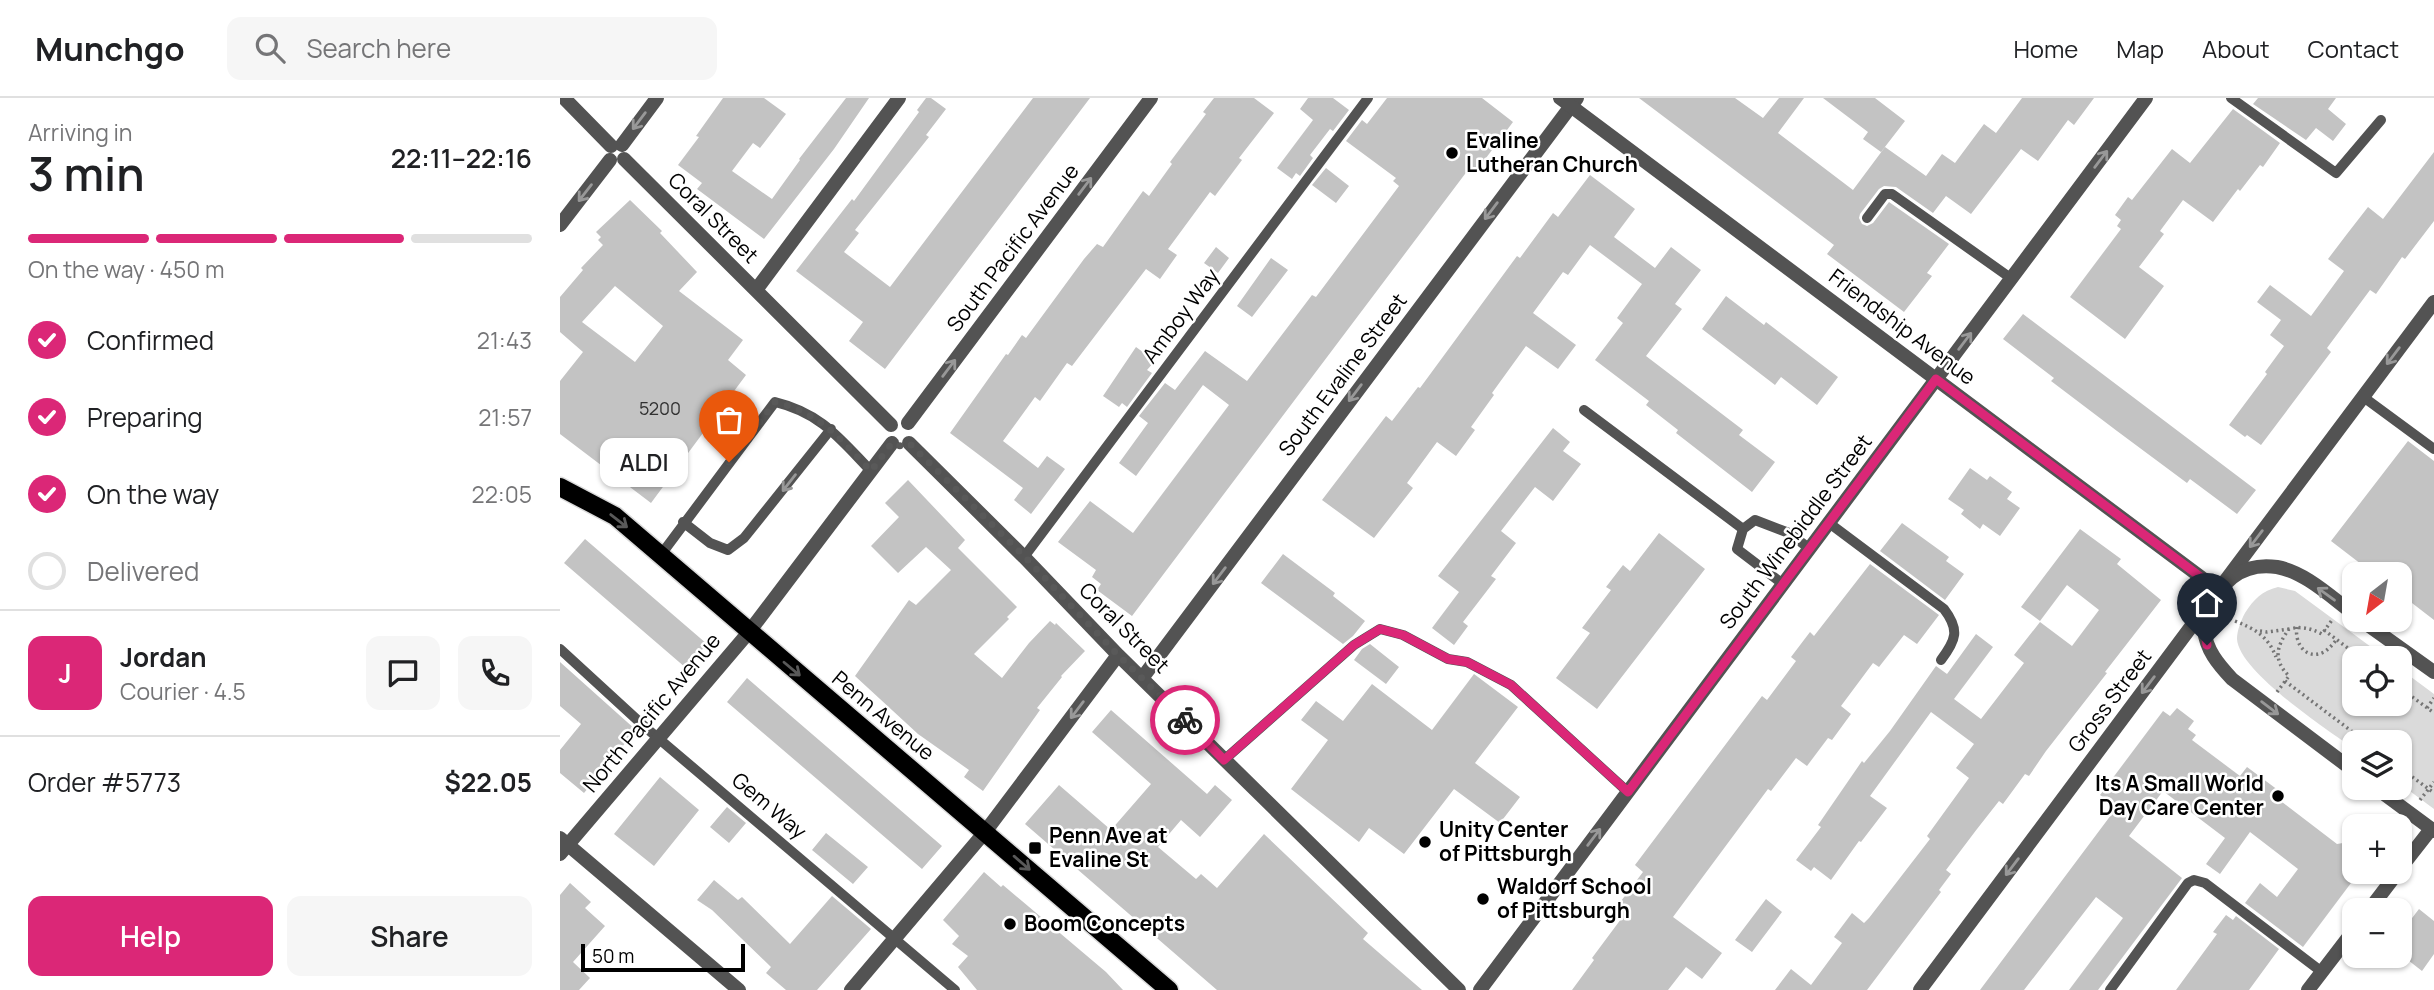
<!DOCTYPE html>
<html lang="en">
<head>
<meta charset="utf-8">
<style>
  body { margin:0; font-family:Manrope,sans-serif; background:#f6f6f6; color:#202124; height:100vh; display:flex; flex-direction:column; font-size:26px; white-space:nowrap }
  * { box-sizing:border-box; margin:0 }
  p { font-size:23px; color:#757577 }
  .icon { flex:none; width:38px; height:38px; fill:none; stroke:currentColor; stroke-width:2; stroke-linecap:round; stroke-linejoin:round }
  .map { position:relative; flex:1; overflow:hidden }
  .panel { display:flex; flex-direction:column; background:#fff; width:560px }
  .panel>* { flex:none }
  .needle { width:46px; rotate:211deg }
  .buttons { position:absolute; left:1782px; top:464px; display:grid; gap:14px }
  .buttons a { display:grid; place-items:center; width:70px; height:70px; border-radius:14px; background:#fff; box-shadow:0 2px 5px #0004; font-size:35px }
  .scale { position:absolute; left:21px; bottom:18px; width:164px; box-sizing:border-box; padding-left:7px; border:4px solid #000; border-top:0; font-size:19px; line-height:24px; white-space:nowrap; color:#000; -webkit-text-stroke:5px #fff; paint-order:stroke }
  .pin { position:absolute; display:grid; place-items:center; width:60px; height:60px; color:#fff; margin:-72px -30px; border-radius:50% 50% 50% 0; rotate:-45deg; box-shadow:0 0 7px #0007 }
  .pin .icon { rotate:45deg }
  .courier { position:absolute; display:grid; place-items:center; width:70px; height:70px; margin:-35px; border:5px solid #db2777; border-radius:50%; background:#fff; color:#222; box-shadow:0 2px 9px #0007 }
  .bubble { position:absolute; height:49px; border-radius:14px; background:#fff; box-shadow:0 2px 5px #0004; font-size:23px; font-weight:600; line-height:49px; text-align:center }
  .overview em { font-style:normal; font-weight:600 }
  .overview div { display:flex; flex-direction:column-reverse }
  .overview { display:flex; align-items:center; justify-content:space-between; height:119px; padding:0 28px }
  h1 { font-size:46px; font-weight:600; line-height:52px }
  .bar { display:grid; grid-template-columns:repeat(4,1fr); gap:10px 7px; align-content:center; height:84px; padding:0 28px }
  .bar i { height:9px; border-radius:5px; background:#e0e0e0 }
  .bar .on { background:#db2777 }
  .bar p { grid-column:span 4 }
  .line { display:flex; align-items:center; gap:18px; padding:0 28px; border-top:2px solid #e0e0e0 }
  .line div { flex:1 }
  .round { display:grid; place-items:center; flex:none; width:74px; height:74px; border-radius:14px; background:#f6f6f6 }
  ol { padding:0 28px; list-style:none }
  li { display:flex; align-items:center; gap:21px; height:77px }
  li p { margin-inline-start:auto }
  li .icon { padding:7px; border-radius:50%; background:#db2777; color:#fff; stroke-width:4 }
  li:last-child { color:#757577 }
  li i { width:38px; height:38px; border:4px solid #e0e0e0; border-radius:50% }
  .action { display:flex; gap:14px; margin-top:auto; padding:14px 28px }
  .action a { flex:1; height:80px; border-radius:14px; background:#db2777; color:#fff; font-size:28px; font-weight:600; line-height:80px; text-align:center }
  .action a+a { background:#f6f6f6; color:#202124 }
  header { display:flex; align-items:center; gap:42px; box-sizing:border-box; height:98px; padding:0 35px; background:#fff; border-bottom:2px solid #e0e0e0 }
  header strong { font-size:33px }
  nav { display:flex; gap:38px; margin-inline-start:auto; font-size:24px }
  .search { width:490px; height:63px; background:#f6f6f6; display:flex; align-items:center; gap:18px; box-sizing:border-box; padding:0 24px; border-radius:14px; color:#757577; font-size:26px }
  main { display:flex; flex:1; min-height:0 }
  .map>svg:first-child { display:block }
</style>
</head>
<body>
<header>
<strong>Munchgo</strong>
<div class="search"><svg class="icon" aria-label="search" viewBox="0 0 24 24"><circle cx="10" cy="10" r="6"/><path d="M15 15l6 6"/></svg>Search here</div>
<nav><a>Home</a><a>Map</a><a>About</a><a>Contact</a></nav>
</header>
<main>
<section class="panel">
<div class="overview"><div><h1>3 min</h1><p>Arriving in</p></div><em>22:11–22:16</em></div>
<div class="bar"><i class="on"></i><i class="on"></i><i class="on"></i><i></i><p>On the way · 450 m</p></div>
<ol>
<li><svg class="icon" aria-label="check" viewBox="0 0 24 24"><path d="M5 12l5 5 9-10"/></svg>Confirmed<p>21:43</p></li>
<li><svg class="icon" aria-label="check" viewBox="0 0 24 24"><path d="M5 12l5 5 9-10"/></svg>Preparing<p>21:57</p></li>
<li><svg class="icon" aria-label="check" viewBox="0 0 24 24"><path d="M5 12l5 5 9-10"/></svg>On the way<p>22:05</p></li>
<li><i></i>Delivered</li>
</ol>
<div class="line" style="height:126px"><b class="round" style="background:#db2777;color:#fff">J</b><div><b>Jordan</b><p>Courier · 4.5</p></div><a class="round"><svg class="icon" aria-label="chat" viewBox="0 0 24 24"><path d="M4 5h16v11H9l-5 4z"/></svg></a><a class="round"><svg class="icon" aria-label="phone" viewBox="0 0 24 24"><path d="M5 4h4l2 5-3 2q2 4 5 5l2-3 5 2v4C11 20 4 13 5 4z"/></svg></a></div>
<div class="line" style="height:91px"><div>Order #5773</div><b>$22.05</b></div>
<div class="action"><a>Help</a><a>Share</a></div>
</section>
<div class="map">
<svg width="1874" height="892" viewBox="0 0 1874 892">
  <rect width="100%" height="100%" fill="#fff"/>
  <path fill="#dadada" d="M1718 489 1735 493 1826 560H1794V606H1839V570L1874 596V711L1839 685V644H1794V651C1767 631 1679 574 1677 541 1677 533 1681 522 1685 515 1694 501 1702 493 1718 489Z"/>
  <path fill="#c3c3c3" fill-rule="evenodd" d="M163 0H204L226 16 200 50 193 45 172 73 212 101 240 62 239 61 286 0H309L274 51 204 141 137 91 142 85 118 67 139 39 136 38Z
    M366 0H371L386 11 366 37 369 39 295 132 299 135 284 154 330 189 473 0H530L325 271 289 243 303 224 236 173 292 101 294 103 359 14 357 12Z
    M654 0H694L714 15 679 60 682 62 655 98 650 94 608 151 617 157 600 181 586 171 512 268 507 265 480 303 475 299 443 343 478 370 487 358 505 371 471 416 454 402 463 390 390 335 446 256 448 257 462 237 466 240 524 161 537 146 543 149 583 93 589 98 612 66 610 64 646 16 643 14Z
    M748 0H773L789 12 773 33 770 31 750 57 753 60 740 78 736 75 732 81 717 70 753 22 740 11Z
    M827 0H922L953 24 917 72 911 68 572 518 537 492 541 486 532 479 536 472 498 444 530 403 573 435 669 307 643 287 576 378 559 365 588 325 579 318 605 285 615 292 645 253 687 283 752 197 756 199 839 88 833 83 836 80 786 43 802 22 807 26Z
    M1079 0H1175L1203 20 1219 0H1244L1218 35 1293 92 1325 49 1366 78 1382 56 1395 65 1424 26 1436 35 1462 0H1534L1514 27 1508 22 1478 63 1461 51 1411 116 1386 98 1373 115 1336 89 1324 88 1319 91 1300 116 1299 120 1302 126 1307 128 1313 125 1329 104 1389 146 1367 175 1372 178 1344 214 1267 156 1274 147Z
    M1263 0H1315L1345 23 1321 54 1303 41 1308 34Z
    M1698 0H1776L1768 11 1786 26 1773 43 1756 30 1746 42 1693 6Z
    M1673 11 1720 45 1703 69 1700 67 1680 93 1678 91 1653 124 1623 102 1600 133 1604 136 1579 169 1604 188 1565 241 1510 199 1561 131 1557 128 1561 122 1555 117 1568 99 1572 102 1612 51 1630 65Z
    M1874 54V123L1845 161 1842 159 1816 196 1810 192 1767 250 1771 254 1701 347 1687 337 1685 339 1669 327 1707 276 1705 274 1724 248 1710 237 1721 222 1697 204 1710 187 1751 218 1784 173 1768 161 1787 136 1808 109 1823 121Z
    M766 70 789 88 776 105 752 87Z
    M1030 77 1075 111 1054 139 1095 170 1111 149 1141 172 1115 206 1122 211 1086 258 1183 332 1179 337 1215 364 1192 394 1116 335 1118 332 1086 307 1089 303 1035 262 1063 225 1057 220 1082 186 1030 147 1008 177 1003 174 973 215 1016 247 998 271 966 248 932 295 934 297 911 329 915 332 896 358 877 344 847 385 853 390 814 440 762 402 826 318 832 323 858 289 860 290 957 158 960 160 993 115 998 119Z
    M70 102 102 133 100 135 137 174 119 193 183 242 168 262 186 277 91 405 0 336V283L23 254 0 234V199L23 172 21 170 43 147 38 142 41 139 36 134ZM55 188 103 228 75 264 22 224Z
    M656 149 669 160 658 175 644 165Z
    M711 160 728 172 692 219 677 208Z
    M1166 198 1204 227 1206 224 1278 279 1257 307 1221 279 1215 287 1142 231Z
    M1463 216 1696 392 1677 416 1630 381 1627 385 1557 333 1491 283 1494 280 1443 241Z
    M576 249 595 263 587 272 592 275 567 309 562 305 559 309 543 298Z
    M993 330 1010 344 1003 353 1021 366 993 403 975 389 941 433 956 445 931 478 936 481 903 524 908 528 894 547 872 530 899 494 878 478Z
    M1848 343 1874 363V522L1839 495V476H1814L1771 443Z
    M1410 370 1427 382 1430 378 1452 394 1447 401 1460 410 1440 438 1423 426 1420 431 1401 416 1404 412 1388 401Z
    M348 382 405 442 398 450 457 509 447 519 449 521 414 556 442 580 469 545 490 523 495 527 496 525 525 553 501 578 502 579 477 610 480 612 423 693 404 679 409 672 358 636 295 578 349 502 356 507 391 472 366 449 338 475 311 448 339 419 325 405Z
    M1342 425 1389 459 1386 463 1404 476 1385 502 1320 453Z
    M1520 431 1561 461 1557 466 1601 502 1545 574 1547 575 1486 653 1469 678 1465 676 1443 706 1439 703 1417 731 1386 772 1391 776 1379 792 1381 794 1307 892H1215L1231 871 1251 887 1282 845 1274 839 1292 815 1304 825 1309 820 1370 741 1367 738 1409 680 1396 670 1414 646 1371 614 1310 698 1327 710 1301 744 1299 743 1271 782 1254 769 1251 773 1236 762 1261 729 1258 727 1302 663 1304 665 1330 633 1376 568 1387 576 1416 536 1433 549 1394 601 1421 621 1464 565 1454 557 1480 524 1512 548 1539 512 1507 487 1480 523 1461 509Z
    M1099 435 1145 471 1037 611 996 580 1030 535 1022 530 1051 492 1046 489 1063 467 1070 473Z
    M25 441 147 546 126 570 4 465Z
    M723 456 775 495 773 498 805 523 793 538 783 546 701 485Z
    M1310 466 1379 517 1357 546 1344 537 1319 569 1313 565 1281 608 1291 616 1272 642 1268 640 1247 668 1236 660 1211 693 1208 691 1113 819 1162 855 1142 881 1126 869 1108 892H1012L1034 862 1032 860 1061 821 1052 815 1083 774 1075 767 1202 598 1207 602 1236 563 1231 559 1250 534 1254 538Z
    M810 546 839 569 826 586 794 562 802 551Z
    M0 564 76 632 24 695 0 675V652L21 626 0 608Z
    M914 576 958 609 915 665 960 699 940 725 894 691 844 756 809 730 799 744 731 691 768 642 741 622 756 603 783 623 812 586 872 632Z
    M187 580 382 748 362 771 167 604Z
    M1617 610 1634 623 1628 631 1636 637 1632 642 1680 678 1687 669 1726 698 1722 704 1777 746 1794 743V781L1743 849 1685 805 1700 785 1717 799 1738 771 1690 734 1660 776 1646 766 1665 740 1603 693 1569 738 1622 780 1538 892H1509L1563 820 1536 799 1464 892H1420L1557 709 1540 697 1603 613 1610 618Z
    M551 612 647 696 655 687 672 702 640 739 621 722 598 749 636 781 641 776 657 790 704 736 808 835 803 841 862 892H657L465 726 499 687 551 732 591 686 532 634Z
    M100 679 139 712 94 768 54 736Z
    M167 709 186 725 169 745 150 729Z
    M266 735 308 769 293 786 252 752Z
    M424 774 441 789 443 787 462 803 546 874 563 892H417L398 869 408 858 392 846 399 838 383 822Z
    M154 782 178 802 182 799 230 846 272 798 311 831 257 892H226L206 875 211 869 152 812 137 802Z
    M10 785 31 804 25 810 45 828 13 864 30 880 19 892H0V797Z
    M1206 801 1222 814 1192 854 1175 842Z
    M1859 811 1874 823V856L1862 873 1839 855V837Z
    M1666 817 1673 822 1676 818 1719 851 1689 892H1616L1657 836 1653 834Z"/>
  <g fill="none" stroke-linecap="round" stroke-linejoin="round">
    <defs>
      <path id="primary" d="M0 389 55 418 609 892"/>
    </defs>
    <use href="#primary" stroke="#dbdbdb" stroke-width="21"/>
    <path stroke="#757575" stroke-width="3.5" stroke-dasharray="2 3.5" stroke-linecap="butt" d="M1675 523C1695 531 1708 538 1716 559
      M1737 529C1734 545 1746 563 1764 554 1769 551 1773 546 1777 541
      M1764 532 1801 560
      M1700 533 1707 534 1729 531
      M1725 583 1806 644
      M1839 589 1874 615
      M1717 594 1729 578C1713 562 1716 549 1729 531 1741 528 1750 530 1762 536L1772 522
      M1867 610 1874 600
      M1839 669 1874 695
      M1860 702 1874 684"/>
    <path stroke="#535353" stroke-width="10" d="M1671 0 1776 75 1821 22
      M1307 120 1325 96H1332L1452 181
      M1802 298 1874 351
      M1024 312 1183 431
      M123 424 150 445 168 452 184 440 271 331
      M1269 425 1384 511C1400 532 1396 542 1381 562
      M100 458 215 304C261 315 280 341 311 373
      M464 459 808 0
      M1223 486 1177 451 1183 431 1195 422 1229 435 1250 451
      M0 551 85 629 395 892
      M664 662 794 547 820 531 843 537 888 561 907 564 951 587 1068 694
      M1550 892 1628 785 1634 782 1645 785 1762 874"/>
    <path stroke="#535353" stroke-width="14" d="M4 0 51 48
      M62 47 97 0
      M64 61 331 327
      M0 127 50 62
      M196 192 339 0
      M348 325 591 0
      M349 345 464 459 558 557 899 892
      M1663 486 1874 204
      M583 579 1017 0
      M0 740 179 892
      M0 756 189 534 332 345
      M1839 772 1871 731
      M1809 812 1838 774
      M291 892 425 734 558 557
      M920 892 1586 0
      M1360 892 1651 502
      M1748 892 1794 832"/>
    <path stroke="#535353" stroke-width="14" d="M1000 0 1658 492
      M1794 516C1771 499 1745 474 1717 469 1684 464 1662 482 1650 511 1648 517 1644 524 1644 531 1646 552 1658 566 1672 581L1794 673
      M1801 522 1874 574
      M1816 690 1874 733"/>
    <use href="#primary" stroke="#000" stroke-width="18"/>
  </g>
  <defs><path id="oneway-shaft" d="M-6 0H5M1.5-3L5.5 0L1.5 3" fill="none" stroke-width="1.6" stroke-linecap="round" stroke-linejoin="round" transform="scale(1.75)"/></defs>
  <g stroke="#989898">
    <use href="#oneway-shaft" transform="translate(79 23) rotate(127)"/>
    <use href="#oneway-shaft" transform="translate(1541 61) rotate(-53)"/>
    <use href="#oneway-shaft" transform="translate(525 88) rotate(-53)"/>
    <use href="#oneway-shaft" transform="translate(25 95) rotate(128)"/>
    <use href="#oneway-shaft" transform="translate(931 113) rotate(127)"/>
    <use href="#oneway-shaft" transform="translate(1405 243) rotate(-53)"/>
    <use href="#oneway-shaft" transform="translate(1833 258) rotate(127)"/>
    <use href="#oneway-shaft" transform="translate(389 270) rotate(-53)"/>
    <use href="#oneway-shaft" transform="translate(795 295) rotate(127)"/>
    <use href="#oneway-shaft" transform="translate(229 385) rotate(128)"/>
    <use href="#oneway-shaft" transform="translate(1696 441) rotate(127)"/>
    <use href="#oneway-shaft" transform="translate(659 478) rotate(127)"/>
    <use href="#oneway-shaft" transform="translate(1766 496) rotate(-144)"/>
    <use href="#oneway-shaft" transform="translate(1588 587) rotate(127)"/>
    <use href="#oneway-shaft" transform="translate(1710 610) rotate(37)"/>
    <use href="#oneway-shaft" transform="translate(517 612) rotate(127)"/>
    <use href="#oneway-shaft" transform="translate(1034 739) rotate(-53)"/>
    <use href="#oneway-shaft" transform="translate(1452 769) rotate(127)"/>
  </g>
  <g stroke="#595959">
    <use href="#oneway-shaft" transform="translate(59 423) rotate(38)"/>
    <use href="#oneway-shaft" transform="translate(232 571) rotate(40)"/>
    <use href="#oneway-shaft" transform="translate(462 765) rotate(41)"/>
  </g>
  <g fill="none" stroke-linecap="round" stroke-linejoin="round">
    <path stroke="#595959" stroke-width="7" stroke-dasharray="0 12.6" d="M169 364 215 304C261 315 280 341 311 373L332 345 339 348 349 345 464 458 558 557 625 622"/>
    <path stroke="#db2777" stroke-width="9" d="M625 622 664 662 794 547 820 531 843 537 888 561 907 564 951 587 1068 694 1376 281 1658 492 1644 527 1647 547"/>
  </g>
  <g fill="#000" stroke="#fff" stroke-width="2.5">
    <circle cx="892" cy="55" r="7"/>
    <circle cx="1718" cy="698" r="7"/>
    <circle cx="865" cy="744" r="7"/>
    <rect x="468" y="743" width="14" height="14" rx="3.5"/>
    <circle cx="923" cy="801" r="7"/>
    <circle cx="450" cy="826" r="7"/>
  </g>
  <g text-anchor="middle" stroke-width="5" stroke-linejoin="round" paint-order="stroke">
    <g font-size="18" fill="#313131">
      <text x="100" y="317">5200</text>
    </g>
    <g font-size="21" font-weight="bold" fill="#000" stroke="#fff" text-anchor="start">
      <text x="906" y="50">Evaline<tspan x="906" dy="24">Lutheran Church</tspan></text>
      <text x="1704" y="693" text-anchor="end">Its A Small World<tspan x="1704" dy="24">Day Care Center</tspan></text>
      <text x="879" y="739">Unity Center<tspan x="879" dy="24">of Pittsburgh</tspan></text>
      <text x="489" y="745">Penn Ave at<tspan x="489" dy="24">Evaline St</tspan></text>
      <text x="937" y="796">Waldorf School<tspan x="937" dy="24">of Pittsburgh</tspan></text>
      <text x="464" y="833">Boom Concepts</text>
    </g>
    <g font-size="21" fill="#000" stroke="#fff">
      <text transform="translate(153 120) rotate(45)" y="7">Coral Street</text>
      <text transform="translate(453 150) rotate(-53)" y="7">South Pacific Avenue</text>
      <text transform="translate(621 218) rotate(-53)" y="7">Amboy Way</text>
      <text transform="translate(1342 229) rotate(37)" y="7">Friendship Avenue</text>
      <text transform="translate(783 277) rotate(-53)" y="7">South Evaline Street</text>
      <text transform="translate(1236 434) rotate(-53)" y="7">South Winebiddle Street</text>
      <text transform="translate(564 530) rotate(45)" y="7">Coral Street</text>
      <text transform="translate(1550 603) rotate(-53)" y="7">Gross Street</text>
      <text transform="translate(92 615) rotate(-50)" y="7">North Pacific Avenue</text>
      <text transform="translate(323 618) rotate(40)" y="7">Penn Avenue</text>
      <text transform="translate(209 708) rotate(40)" y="7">Gem Way</text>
    </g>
  </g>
</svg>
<div class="buttons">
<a><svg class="needle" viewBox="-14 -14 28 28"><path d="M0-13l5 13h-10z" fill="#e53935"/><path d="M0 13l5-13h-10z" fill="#757577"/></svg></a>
<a><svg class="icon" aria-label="locate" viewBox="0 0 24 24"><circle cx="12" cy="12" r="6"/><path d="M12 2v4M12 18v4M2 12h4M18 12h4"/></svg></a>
<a><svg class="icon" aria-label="layers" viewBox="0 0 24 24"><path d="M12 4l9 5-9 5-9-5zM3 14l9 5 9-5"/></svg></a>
<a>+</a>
<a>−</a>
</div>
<div class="scale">50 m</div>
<div class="pin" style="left:169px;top:364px;background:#ea580c"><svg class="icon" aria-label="bag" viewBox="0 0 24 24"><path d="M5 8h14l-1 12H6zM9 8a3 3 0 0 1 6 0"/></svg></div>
<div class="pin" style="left:1647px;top:547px;background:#1f2937"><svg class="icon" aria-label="home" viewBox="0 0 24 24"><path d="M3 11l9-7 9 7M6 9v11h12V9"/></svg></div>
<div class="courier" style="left:625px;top:622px"><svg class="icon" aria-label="bike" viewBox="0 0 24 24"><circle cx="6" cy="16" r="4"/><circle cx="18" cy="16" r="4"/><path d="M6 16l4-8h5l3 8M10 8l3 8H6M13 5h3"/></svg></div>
<div class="bubble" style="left:40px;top:340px;width:88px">ALDI</div>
</div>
</main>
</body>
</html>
